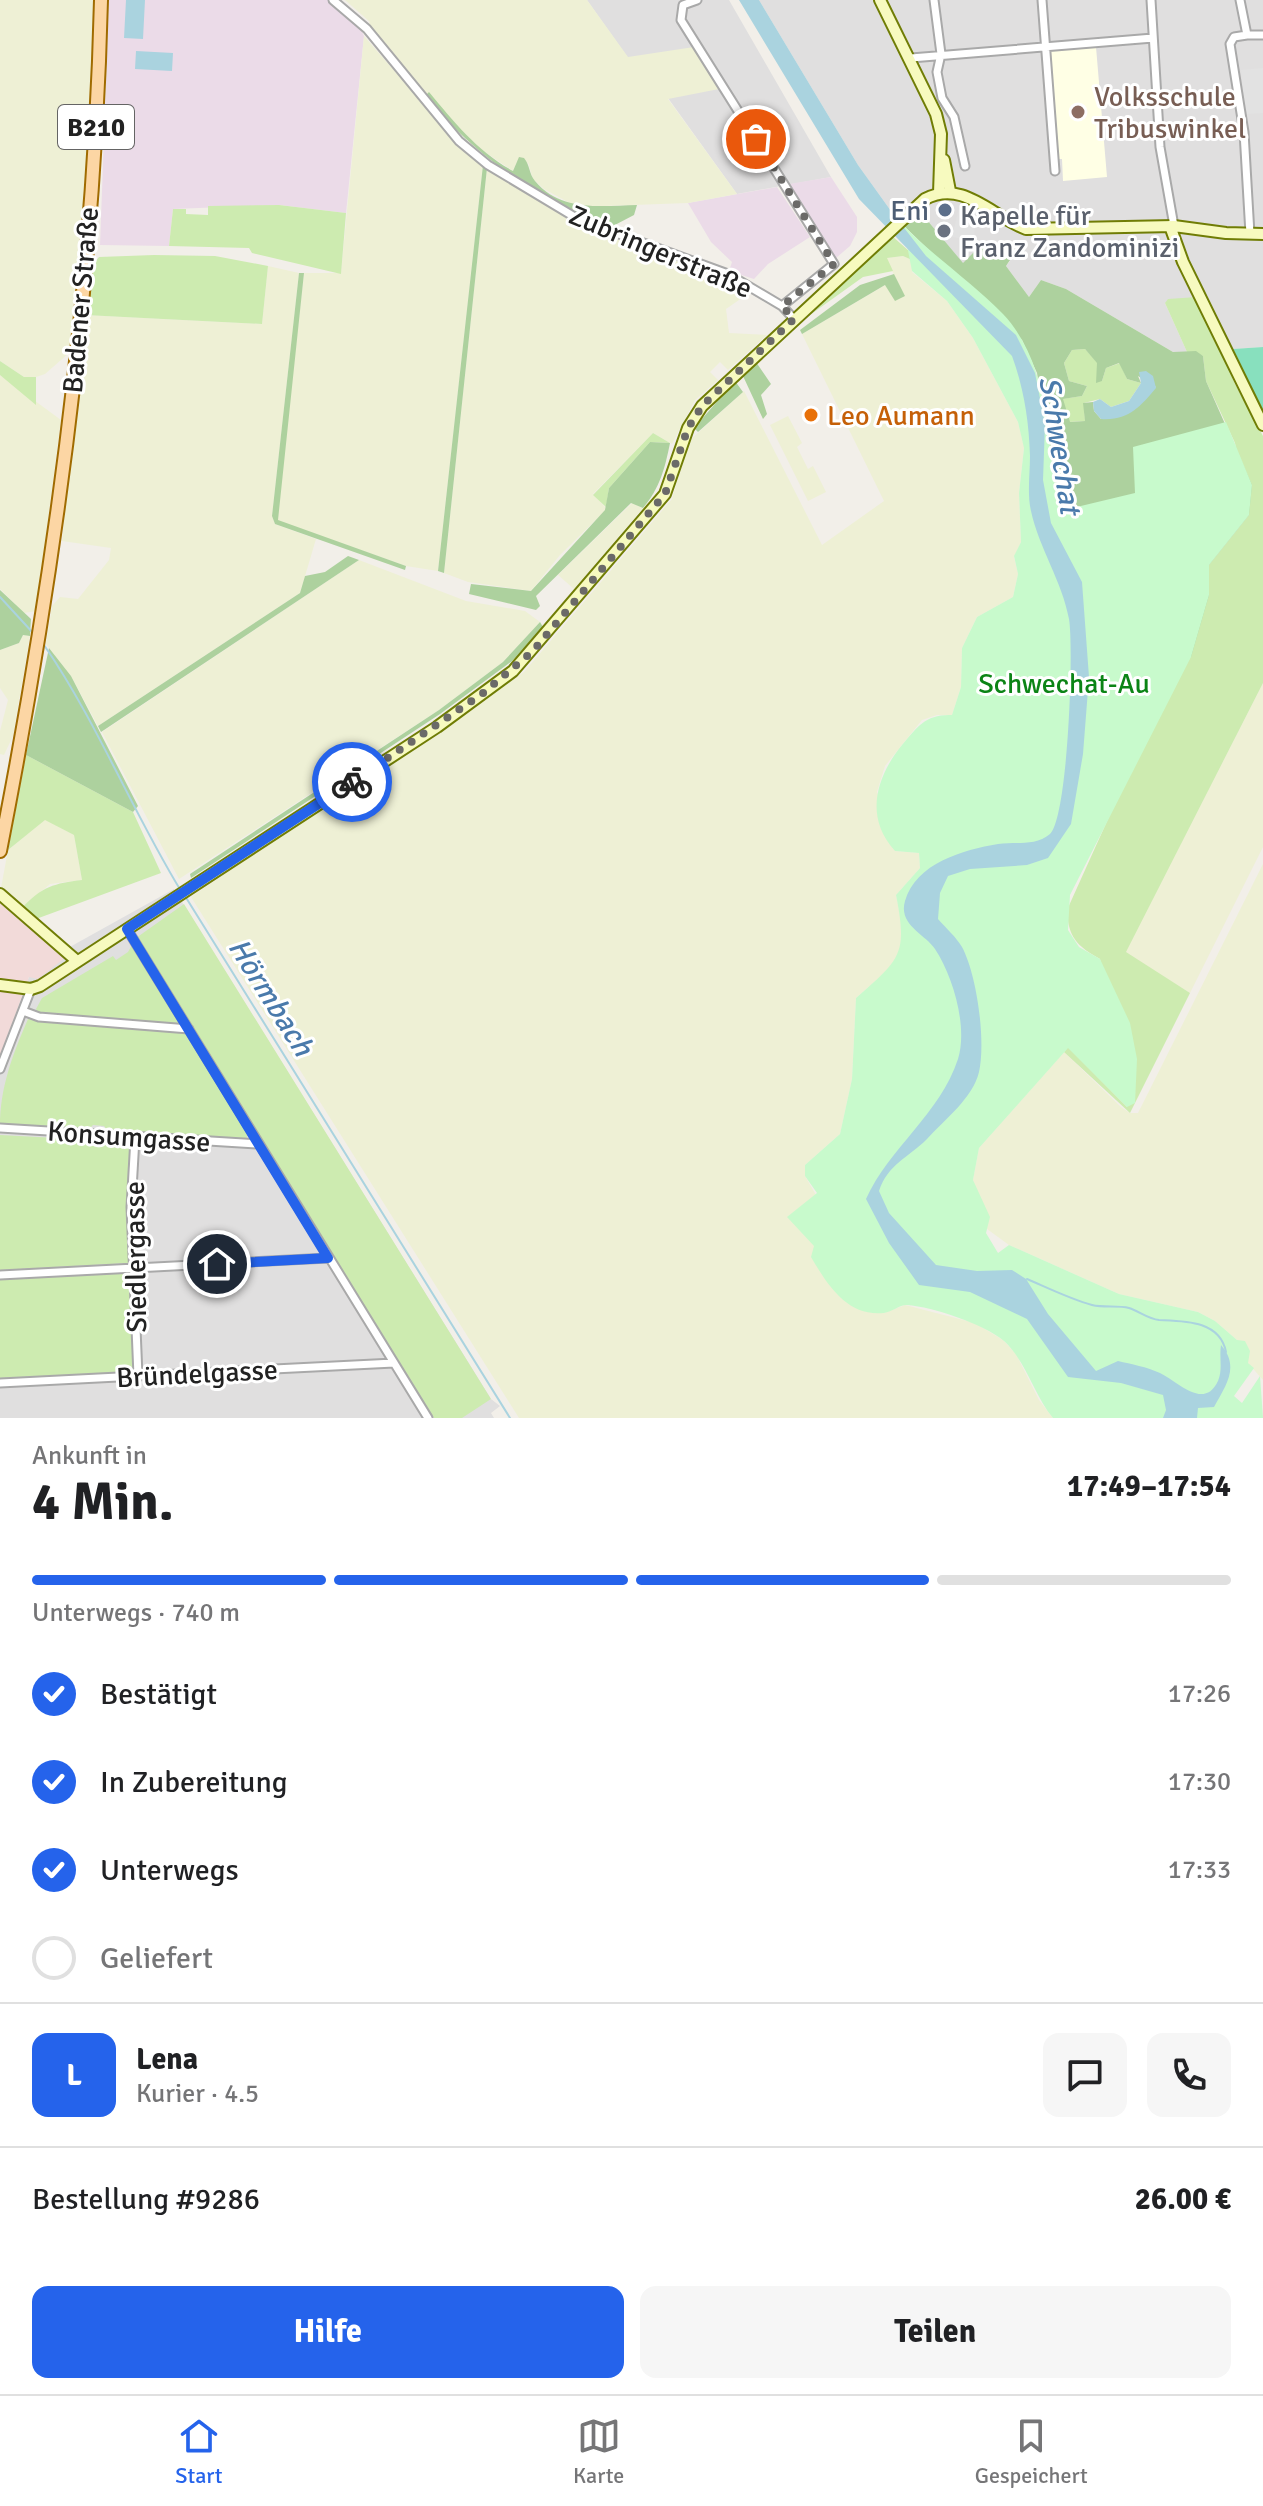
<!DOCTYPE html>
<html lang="de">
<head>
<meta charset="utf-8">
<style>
  body { margin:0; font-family:Signika,sans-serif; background:#f6f6f6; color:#202124; height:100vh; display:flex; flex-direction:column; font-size:30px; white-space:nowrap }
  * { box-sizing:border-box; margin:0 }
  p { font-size:26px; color:#757577 }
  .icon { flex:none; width:44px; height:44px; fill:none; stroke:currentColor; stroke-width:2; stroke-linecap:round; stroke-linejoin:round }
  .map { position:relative; height:1418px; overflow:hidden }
  .drawer { display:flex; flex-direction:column; background:#fff; flex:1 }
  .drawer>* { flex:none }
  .pin { position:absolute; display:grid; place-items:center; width:68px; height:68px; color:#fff; margin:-34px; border:4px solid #fff; border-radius:50%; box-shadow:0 2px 8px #0007 }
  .courier { position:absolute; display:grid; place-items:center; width:80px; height:80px; margin:-40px; border:6px solid #2563eb; border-radius:50%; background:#fff; color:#222; box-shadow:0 2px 10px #0007 }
  .head em { font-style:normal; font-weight:700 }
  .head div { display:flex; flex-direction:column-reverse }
  .head { display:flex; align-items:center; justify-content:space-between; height:136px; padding:0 32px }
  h1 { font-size:52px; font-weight:700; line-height:60px }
  .bar { display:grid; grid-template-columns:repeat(4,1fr); gap:12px 8px; align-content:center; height:96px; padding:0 32px }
  .bar i { height:10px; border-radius:6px; background:#e0e0e0 }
  .bar .current { background:#2563eb }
  .bar p { grid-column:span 4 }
  .line { display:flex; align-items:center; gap:20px; padding:0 32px; border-top:2px solid #e0e0e0 }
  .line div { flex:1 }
  .round { display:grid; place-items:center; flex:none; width:84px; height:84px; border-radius:16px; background:#f6f6f6 }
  ol { padding:0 32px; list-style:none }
  li { display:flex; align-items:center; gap:24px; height:88px }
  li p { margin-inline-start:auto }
  li .icon { padding:8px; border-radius:50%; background:#2563eb; color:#fff; stroke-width:4 }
  li:last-child { color:#757577 }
  li i { width:44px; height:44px; border:4px solid #e0e0e0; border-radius:50% }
  .primary-button { display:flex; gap:16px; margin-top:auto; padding:16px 32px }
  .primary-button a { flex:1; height:92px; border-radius:16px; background:#2563eb; color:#fff; font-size:32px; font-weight:700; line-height:92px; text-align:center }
  .primary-button a+a { background:#f6f6f6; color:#202124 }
  .tab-bar { display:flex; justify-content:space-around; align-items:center; height:112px; border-top:2px solid #e0e0e0; background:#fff; font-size:22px; color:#757577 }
  .tab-bar a { display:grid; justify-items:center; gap:4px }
  .tab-bar .current { color:#2563eb }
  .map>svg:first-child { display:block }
</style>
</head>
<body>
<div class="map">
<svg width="1263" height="1418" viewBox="0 0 1263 1418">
  <rect width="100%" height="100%" fill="#f2efe9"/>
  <path fill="#e0dfdf" d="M587 0H729L831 177 737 194 668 98 628 58Z
    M759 0H1263V347L1233 349 1207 295 1165 303 1187 352H1173L1066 289 1041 280 1029 297 1006 266 1010 261 963 264 927 220H908L891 211 858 165Z
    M1 888 68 948 174 889 491 1399 500 1406 491 1413 494 1418H0V1057L29 977 0 896Z"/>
  <path fill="#f2dad9" d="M0 887 22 908 28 927 66 957 38 979 29 977 0 1057Z"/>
  <path fill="#ebdbe8" d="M109 0H329L359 25 364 36 346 213 279 205 173 209 169 246 100 245Z
    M831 177 857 217V232L850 246 836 258 789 184Z
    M777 187 810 237 768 264 754 279 729 271 732 262 711 242 688 203Z"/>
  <path fill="#ffffe5" d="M1096 47 1107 177 1063 181 1062 159H1057L1049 51Z"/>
  <path fill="#eef0d5" d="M0 0H95L94 85 69 353 45 374 36 377H24L0 361Z
    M345 0H587L628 57 694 47 719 89 668 99 737 194 688 203 577 207 544 189 533 179 528 163 517 162 513 171 476 146 425 96 366 25 370 22Z
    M364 36 451 136 483 165 438 571 406 566 278 521 277 515 304 273H341Z
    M487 168 575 221 718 275 749 293 726 309 729 333 767 335 728 370 720 362 710 372 718 380 695 400 672 444 653 433 593 494 607 509 560 555 531 591 468 582 444 573Z
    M903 256 912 260V272L947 301 973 338 1018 422 1024 447 1019 493 1021 542 1014 557 1018 574 1013 597 977 617 962 648 961 687 952 715H937L922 720 885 766 877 792 895 851 919 853 920 868 896 895 903 930 900 952 888 970 856 998 852 1079 840 1134 805 1165V1176L884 1313 905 1305 975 1323 1003 1340 1016 1354 1039 1400 1053 1418H519L191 897 524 672 672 499 689 441 744 391 822 545 884 501 802 334 887 284 904 296 886 258Z
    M268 266 299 273 272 516 275 524 316 539 300 593 98 726 71 676 46 644 52 606 60 597 78 599 109 560 111 548 62 541 85 315 262 324Z
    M0 375 61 420 36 611 24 613 0 589Z
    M788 416 802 443 797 447 808 469 813 466 826 492 808 501 770 425Z
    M632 503 643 508 574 589 558 575Z
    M359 560 466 601 525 611 540 622 503 662 439 710 179 879 102 732Z
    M23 635 30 636 13 736 4 755 0 754V731L8 700 0 688V650L19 643Z
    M1263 683V847L1190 993 1125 953Z
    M45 819 74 835 82 880 50 884 22 908 1 888 8 850Z
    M1263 864V1380L1248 1363 1237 1340 1215 1321 1198 1312 1119 1294 1009 1245 987 1229 973 1180 979 1148 1064 1052 1121 1107 1130 1113H1138Z"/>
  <path fill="#cdebb0" d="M279 205 346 213 341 274 252 253 249 248 169 246 173 209H186V214L208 215V206Z
    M892 236 909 251 912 260 903 256 887 258 893 271 863 277 796 325Z
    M154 255 215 256 268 266 262 324 85 315 90 268 99 257Z
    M1197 297 1235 384 1263 436V683L1126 952 1190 993 1130 1113 1064 1052 1068 1047 1127 1107 1100 959C1077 946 1068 937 1067 910L1209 595V565L1249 515 1235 443 1206 381 1203 356 1187 352 1165 303 1168 299Z
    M1085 349 1098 363 1102 381 1106 368 1120 363 1127 379 1141 383 1129 401 1111 407 1100 399 1084 403 1085 421 1069 422 1062 399 1082 396 1087 386 1069 381 1064 363 1072 350Z
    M0 361 24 377H36V405L0 375Z
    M653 433 670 443 650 442 609 488 606 507 593 495Z
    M26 755 133 812 161 873 36 919 22 908C41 887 55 883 82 880L74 835 45 820 8 850Z
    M184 904 491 1399 462 1418H434L136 938Z
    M132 945 180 1022 176 1026 38 1013 36 1009 42 998 113 956 116 960 128 952Z
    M28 1019 186 1033 248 1134 246 1140 108 1131 104 1126 93 1125 89 1129 0 1126C0 1088 12 1056 28 1019Z
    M0 1135 132 1142 129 1263 0 1270Z
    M126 1273 131 1277 133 1372 0 1378V1278Z"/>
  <path fill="#add19e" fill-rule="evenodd" d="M429 92C454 122 478 152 513 171L519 157 524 158C530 165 529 174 535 181 561 212 600 206 637 205L634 215 611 227C537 199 476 157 425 96Z
    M483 165 487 168 444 573 438 571Z
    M908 220H927L963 263 983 243 1010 260 1006 266 1029 297 1041 280 1066 289 1173 352 1196 351 1203 356 1206 381 1252 485 1249 515 1209 565V595L1191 657 1060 511 1037 373 1022 340 903 225ZM1085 349 1097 363 1096 383 1102 381 1106 368 1119 363 1127 379 1141 383 1138 376 1156 387 1101 419 1094 411 1093 402 1083 403 1085 421 1070 422 1063 399 1082 396 1087 386 1069 381 1064 363 1072 350Z
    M299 273H304L278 520 406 566 405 570 275 524 272 516Z
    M894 274 905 296 895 301 885 285 802 334 800 330 860 285Z
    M756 362 771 384 761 395 767 414 763 419 743 376Z
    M735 381 743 392 698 432 694 428Z
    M650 442 670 443C665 468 660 488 643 508L631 503 536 596 540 606 536 610 469 594 471 584 531 591 605 510 609 488Z
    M348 556 359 560 101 732 98 726 300 593 305 576 325 572Z
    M0 590 31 619 30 636 23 635 19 643 0 650Z
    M540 622 543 627 512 661 440 714 191 878 190 874 439 710 503 662Z
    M49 648 71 676 138 806 133 812 26 755Z"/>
  <path fill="#c8facc" d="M903 225C934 257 972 282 1003 314 1053 367 1045 446 1060 511L1135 493 1133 447 1226 422 1252 485 1249 515 1209 565V595L1191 657 1070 895 1068 930 1079 947 1100 959 1130 1023 1137 1059 1135 1103 1127 1107 1068 1048 979 1148 973 1180 990 1217 986 1233 998 1253 1009 1245 1119 1294 1198 1312 1215 1321 1237 1340 1245 1341 1250 1351 1248 1363 1254 1368 1234 1396 1242 1403 1260 1376 1263 1418H1053C1034 1395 1026 1361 1004 1341 984 1324 933 1307 907 1305 899 1305 892 1312 884 1313 847 1317 827 1284 811 1257L814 1246 787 1217 817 1193 805 1176V1165L840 1134 852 1079 856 998C900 959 908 955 896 895L920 868 919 853 895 851C864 817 876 777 902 745 918 726 926 714 952 715L961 687 962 648 977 617 1013 597 1018 574 1014 556 1021 542 1019 493 1024 448 1018 422 973 338 947 301 912 271Z"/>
  <path fill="#88e0be" d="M1263 347V410L1233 349Z"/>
  <path fill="#e2e2e2" d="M1263 68V113L1245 114 1241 70Z
    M961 200 983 211 975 221 974 241 952 237Z"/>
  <path fill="#aad3df" d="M126 0H145L143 39 124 38Z
    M739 0H759L858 165 891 211 926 256 1016 335 1035 373 1045 424 1043 480 1051 523 1082 582 1089 677 1083 754 1071 824 1048 858 1027 865 970 869 948 876 940 893 938 919C946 928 956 937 962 947 977 975 986 1041 979 1072 973 1098 944 1120 927 1139 908 1158 888 1164 879 1191L889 1213 936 1265 977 1271 1012 1270 1026 1279 1048 1314 1096 1371 1118 1361C1131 1364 1147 1367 1160 1373 1177 1381 1204 1411 1218 1381 1223 1369 1219 1358 1221 1345 1240 1367 1226 1385 1214 1407L1198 1408 1197 1418H1163L1166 1410 1163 1395 1121 1383 1068 1377 1027 1319 970 1292 919 1285 889 1243 866 1199C889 1148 940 1114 958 1059 968 1027 953 976 935 949 925 934 898 925 905 901 916 863 963 850 998 844 1015 841 1035 847 1050 834 1068 817 1074 648 1069 619 1062 581 1039 548 1031 511 1027 494 1030 473 1030 456 1029 421 1024 389 1012 356L859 199Z
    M136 51 173 53 172 71 135 69Z
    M1146 371 1153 376 1156 388C1140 407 1128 421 1101 419L1094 411 1093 402 1100 399 1111 407 1129 401 1141 383 1139 372Z"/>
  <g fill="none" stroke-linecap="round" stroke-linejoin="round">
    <path stroke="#aad3df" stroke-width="2" d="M0 597 34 634
      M44 645C97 722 132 811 181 891
      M185 896 510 1418
      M1027 1279C1048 1288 1070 1299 1092 1305 1104 1308 1118 1305 1129 1308 1139 1311 1148 1319 1159 1320 1183 1321 1220 1320 1226 1352"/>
    <defs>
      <path id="street" d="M333 0 367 29 459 141 488 165 578 219 728 274 782 306
        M697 0 683 5 681 20 834 264 782 306 794 319
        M934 0 941 54 937 72 942 98 954 117 965 166
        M1042 0 1055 171
        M1151 0 1160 147 1174 226
        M1240 0 1247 35 1234 37 1230 44 1244 132 1250 234
        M1247 35H1263
        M911 58 1153 38
        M127 929 428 1418
        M23 1011 39 1017 189 1029
        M0 1069 31 989
        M0 1128 258 1144
        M135 1138 131 1207 138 1376
        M0 1275 328 1258
        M0 1383 394 1363"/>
      <path id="secondary" d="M880 0 936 114 941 134 939 193
        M944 160 950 191
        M1170 226 1183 262 1263 425
        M0 894 77 961
        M0 985 31 989 40 986 437 727 513 671 665 494 688 428 702 406 925 199C963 179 991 216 1026 229L1174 226 1226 233 1263 234"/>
      <path id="primary" d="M0 851C55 571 94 286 101 0"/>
    </defs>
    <use href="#street" stroke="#a9a9a9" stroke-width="11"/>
    <use href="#secondary" stroke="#707d05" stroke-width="14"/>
    <use href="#primary" stroke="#a06b00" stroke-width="16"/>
    <use href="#street" stroke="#fff" stroke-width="7"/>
    <use href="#secondary" stroke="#f7fabf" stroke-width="10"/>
    <use href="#primary" stroke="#fcd6a4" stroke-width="12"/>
  </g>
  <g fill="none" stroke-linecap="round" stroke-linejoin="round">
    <path stroke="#6b6a68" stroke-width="8" stroke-dasharray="0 14.4" d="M352 782 482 694 533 651 665 494 688 428 702 406 794 319 782 306 834 264 756 139"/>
    <path stroke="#2563eb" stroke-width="10" d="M217 1264 328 1258 127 929 352 782"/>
  </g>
  <circle fill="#8d6e63" stroke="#fff" stroke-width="3" cx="1078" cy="112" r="8"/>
  <circle fill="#5c6f8a" stroke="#fff" stroke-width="3" cx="945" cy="210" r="8"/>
  <circle fill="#6b7280" stroke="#fff" stroke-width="3" cx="944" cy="231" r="8"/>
  <circle fill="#e8710a" stroke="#fff" stroke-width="3" cx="811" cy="415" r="8"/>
  <g text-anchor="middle" stroke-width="6" stroke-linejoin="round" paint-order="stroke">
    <rect fill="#fff" stroke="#646464" stroke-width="2" x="58" y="105" width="76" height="44" rx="6"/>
    <g font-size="26" font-weight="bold" fill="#222">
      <text x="96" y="136">B210</text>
    </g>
    <g font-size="28" fill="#785e54" stroke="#fff" text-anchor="start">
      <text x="1094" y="106">Volksschule<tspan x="1094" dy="32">Tribuswinkel</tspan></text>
    </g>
    <g font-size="28" fill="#4e5e75" stroke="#fff" text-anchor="end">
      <text x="929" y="220">Eni</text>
    </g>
    <g font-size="28" fill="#5b616d" stroke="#fff" text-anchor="start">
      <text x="960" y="225">Kapelle für<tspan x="960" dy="32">Franz Zandominizi</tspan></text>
    </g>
    <g font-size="28" fill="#222" stroke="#fff">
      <text transform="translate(661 251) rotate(23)" y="10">Zubringerstraße</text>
      <text transform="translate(80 300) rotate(-85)" y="10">Badener Straße</text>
      <text transform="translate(129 1136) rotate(4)" y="10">Konsumgasse</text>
      <text transform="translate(135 1257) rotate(-91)" y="10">Siedlergasse</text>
      <text transform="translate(197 1373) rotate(-3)" y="10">Bründelgasse</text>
    </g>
    <g font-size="28" fill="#c56008" stroke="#fff" text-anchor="start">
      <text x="827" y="425">Leo Aumann</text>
    </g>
    <g font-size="28" fill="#0c8416" stroke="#fff">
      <text x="1064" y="693">Schwechat-Au</text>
    </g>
    <g font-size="30" font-style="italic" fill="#4a7aab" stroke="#fff">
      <text transform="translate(1060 445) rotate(81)" y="10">Schwechat</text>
      <text transform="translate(271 997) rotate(58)" y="10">Hörmbach</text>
    </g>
  </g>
</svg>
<div class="pin" style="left:756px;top:139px;background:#ea580c"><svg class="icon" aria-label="bag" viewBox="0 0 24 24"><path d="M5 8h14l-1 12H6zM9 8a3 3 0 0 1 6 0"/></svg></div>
<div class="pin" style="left:217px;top:1264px;background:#1f2937"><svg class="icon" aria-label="home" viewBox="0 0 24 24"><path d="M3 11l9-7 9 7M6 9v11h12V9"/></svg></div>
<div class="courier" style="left:352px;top:782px"><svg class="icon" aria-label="bike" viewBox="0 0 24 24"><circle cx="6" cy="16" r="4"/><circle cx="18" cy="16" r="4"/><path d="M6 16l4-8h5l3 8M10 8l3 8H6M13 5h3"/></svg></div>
</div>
<section class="drawer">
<div class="head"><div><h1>4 Min.</h1><p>Ankunft in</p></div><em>17:49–17:54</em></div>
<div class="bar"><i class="current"></i><i class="current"></i><i class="current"></i><i></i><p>Unterwegs · 740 m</p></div>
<ol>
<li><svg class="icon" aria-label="check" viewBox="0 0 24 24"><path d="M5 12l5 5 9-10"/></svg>Bestätigt<p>17:26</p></li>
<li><svg class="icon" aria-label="check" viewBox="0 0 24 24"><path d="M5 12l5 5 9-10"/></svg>In Zubereitung<p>17:30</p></li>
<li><svg class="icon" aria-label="check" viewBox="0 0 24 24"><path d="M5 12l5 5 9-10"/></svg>Unterwegs<p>17:33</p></li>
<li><i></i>Geliefert</li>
</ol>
<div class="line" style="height:144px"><b class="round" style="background:#2563eb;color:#fff">L</b><div><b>Lena</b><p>Kurier · 4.5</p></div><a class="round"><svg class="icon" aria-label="chat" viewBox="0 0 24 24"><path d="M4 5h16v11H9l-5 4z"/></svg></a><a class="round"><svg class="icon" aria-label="phone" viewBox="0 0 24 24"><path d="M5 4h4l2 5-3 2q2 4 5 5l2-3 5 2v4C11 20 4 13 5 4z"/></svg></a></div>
<div class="line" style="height:104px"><div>Bestellung #9286</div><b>26.00 €</b></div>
<div class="primary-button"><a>Hilfe</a><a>Teilen</a></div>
</section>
<nav class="tab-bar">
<a class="current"><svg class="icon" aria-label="home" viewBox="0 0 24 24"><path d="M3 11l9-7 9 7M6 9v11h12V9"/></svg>Start</a>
<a><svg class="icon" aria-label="map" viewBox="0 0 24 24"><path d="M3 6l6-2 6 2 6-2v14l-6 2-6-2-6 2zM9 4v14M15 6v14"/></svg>Karte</a>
<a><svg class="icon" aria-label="saved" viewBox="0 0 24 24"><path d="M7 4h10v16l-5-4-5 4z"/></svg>Gespeichert</a>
</nav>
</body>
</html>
